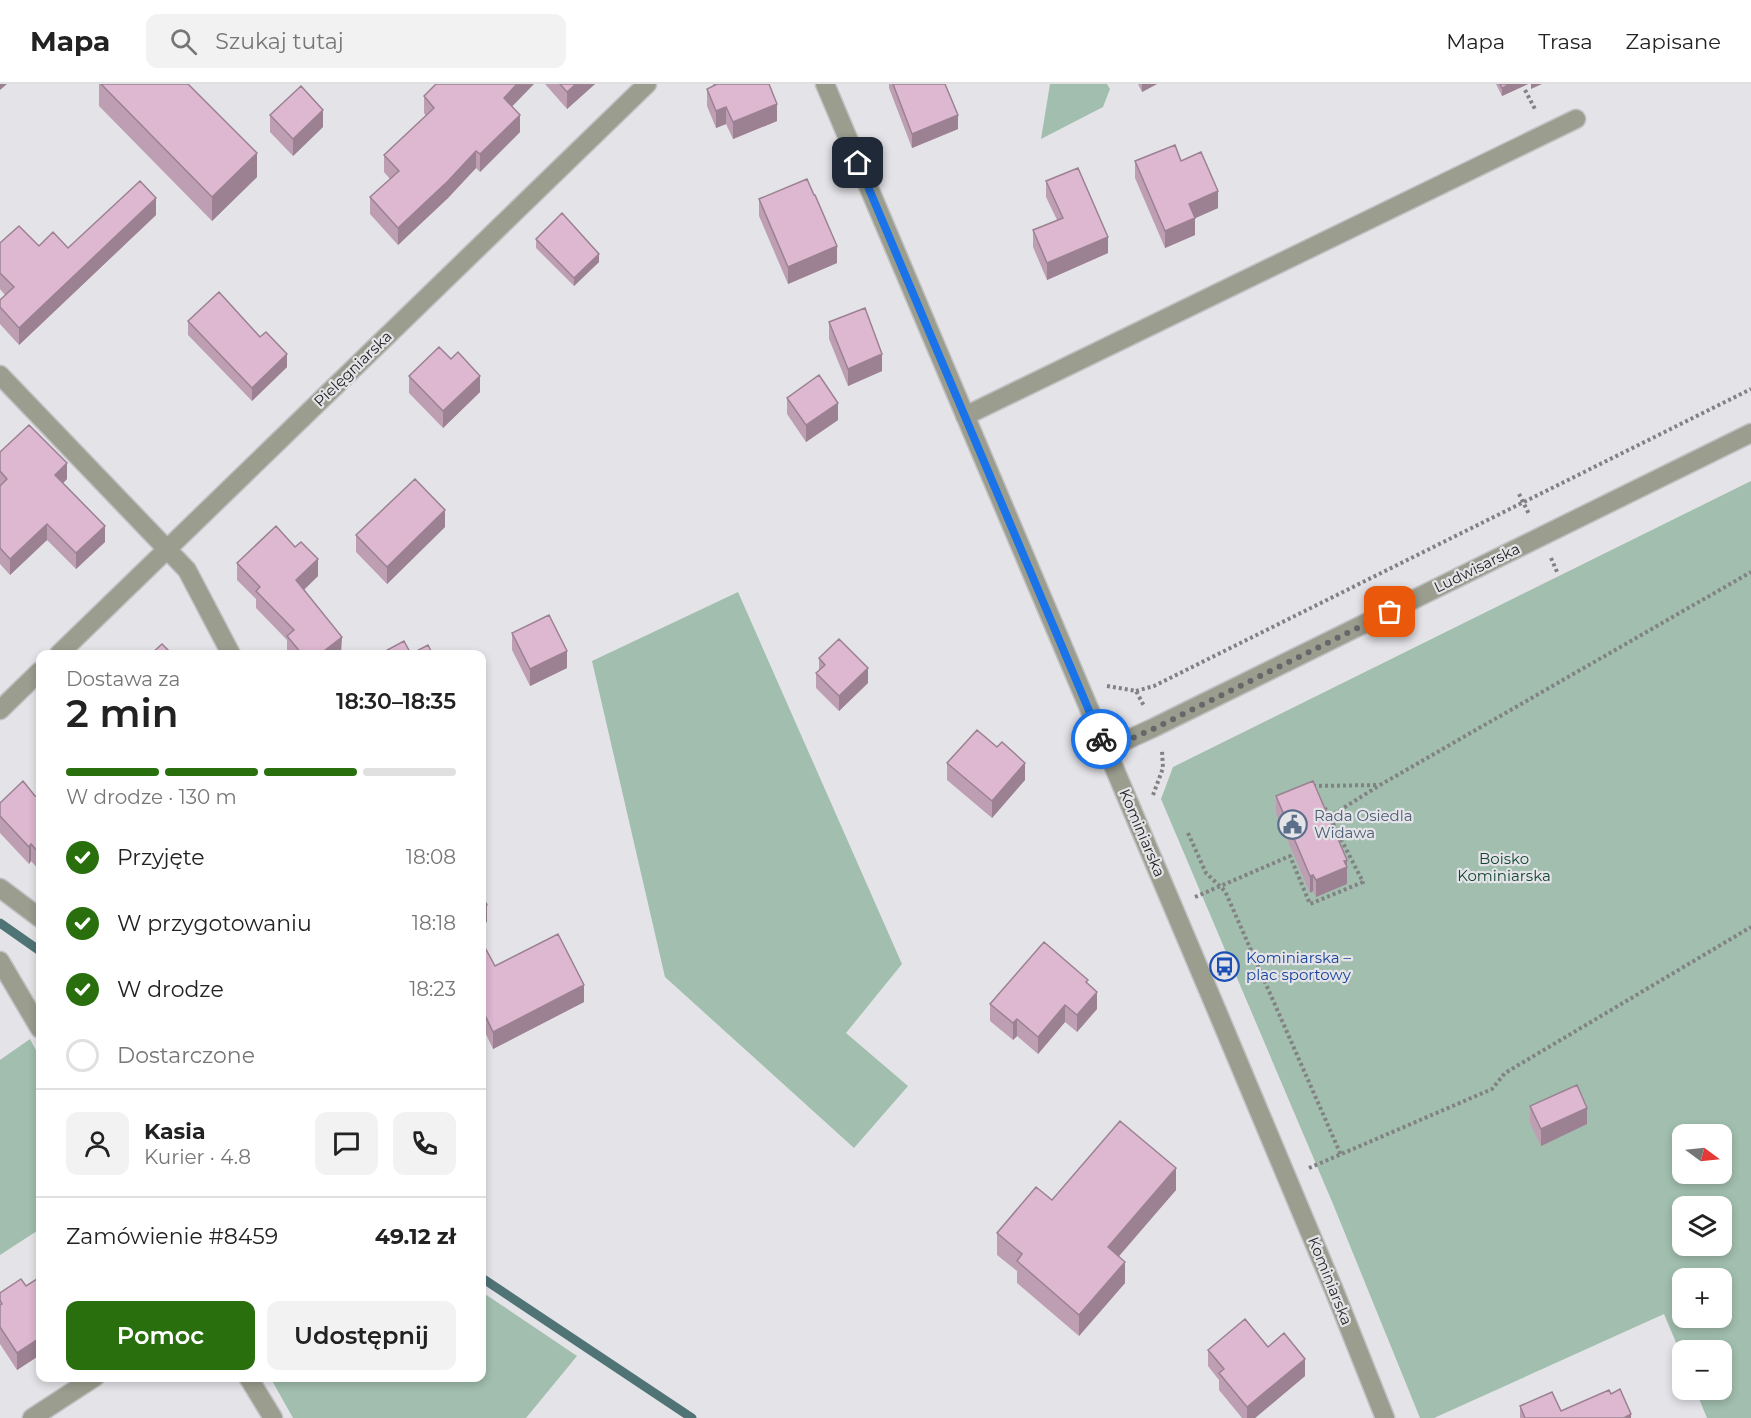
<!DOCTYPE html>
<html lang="pl">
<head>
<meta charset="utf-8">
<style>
  body { margin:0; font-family:Montserrat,sans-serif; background:#f2f2f2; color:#222; height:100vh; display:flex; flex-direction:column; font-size:22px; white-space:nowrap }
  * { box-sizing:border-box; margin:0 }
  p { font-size:20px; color:#767676 }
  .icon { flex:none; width:33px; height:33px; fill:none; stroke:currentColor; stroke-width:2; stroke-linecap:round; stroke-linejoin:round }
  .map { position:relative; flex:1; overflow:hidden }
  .drawer { position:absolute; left:36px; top:566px; width:450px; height:732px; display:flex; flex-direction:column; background:#fff; border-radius:12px; box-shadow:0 3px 9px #0003 }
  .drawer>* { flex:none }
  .needle { width:39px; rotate:105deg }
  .controls { position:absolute; left:1672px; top:1040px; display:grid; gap:12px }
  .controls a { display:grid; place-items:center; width:60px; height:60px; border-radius:12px; background:#fff; box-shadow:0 3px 9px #0003; font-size:30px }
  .pin { position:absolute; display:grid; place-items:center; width:51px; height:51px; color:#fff; margin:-26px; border-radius:12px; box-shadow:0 3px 9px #0006 }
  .courier { position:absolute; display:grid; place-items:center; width:60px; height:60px; margin:-30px; border:4px solid #1a73e8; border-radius:50%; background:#fff; color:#222; box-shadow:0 2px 8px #0007 }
  .head em { font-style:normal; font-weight:600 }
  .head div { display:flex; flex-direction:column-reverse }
  .head { display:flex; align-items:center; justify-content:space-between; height:102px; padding:0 30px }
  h1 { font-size:39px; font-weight:600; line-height:45px }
  .bar { display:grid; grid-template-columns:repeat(4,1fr); gap:9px 6px; align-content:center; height:72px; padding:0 30px }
  .bar i { height:8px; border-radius:4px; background:#e0e0e0 }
  .bar .active { background:#296f0d }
  .bar p { grid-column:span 4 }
  .line { display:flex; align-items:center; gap:15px; padding:0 30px; border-top:2px solid #e0e0e0 }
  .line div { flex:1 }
  .round { display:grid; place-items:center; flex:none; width:63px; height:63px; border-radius:12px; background:#f2f2f2 }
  ol { padding:0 30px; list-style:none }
  li { display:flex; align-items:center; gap:18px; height:66px }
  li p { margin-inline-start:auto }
  li .icon { padding:6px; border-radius:50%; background:#296f0d; color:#fff; stroke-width:4 }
  li:last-child { color:#767676 }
  li i { width:33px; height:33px; border:3px solid #e0e0e0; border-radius:50% }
  .button { display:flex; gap:12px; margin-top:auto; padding:12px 30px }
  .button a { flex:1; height:69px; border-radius:12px; background:#296f0d; color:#fff; font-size:24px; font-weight:600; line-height:69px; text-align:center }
  .button a+a { background:#f2f2f2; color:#222 }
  header { display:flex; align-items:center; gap:36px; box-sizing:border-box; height:84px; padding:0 30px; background:#fff; border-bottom:2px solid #e0e0e0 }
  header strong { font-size:28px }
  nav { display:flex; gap:33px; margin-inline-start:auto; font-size:21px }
  .search { width:420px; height:54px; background:#f2f2f2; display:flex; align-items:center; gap:15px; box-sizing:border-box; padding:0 21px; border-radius:12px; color:#767676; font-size:22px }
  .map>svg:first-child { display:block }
</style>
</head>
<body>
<header>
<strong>Mapa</strong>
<div class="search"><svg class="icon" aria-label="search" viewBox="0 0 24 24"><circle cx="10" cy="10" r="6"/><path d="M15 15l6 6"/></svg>Szukaj tutaj</div>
<nav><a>Mapa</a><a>Trasa</a><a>Zapisane</a></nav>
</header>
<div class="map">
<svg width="1751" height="1334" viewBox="0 0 1751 1334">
  <rect width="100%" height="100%" fill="#e4e4e8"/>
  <path fill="#a1beae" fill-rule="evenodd" d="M1050 0H1107L1110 5 1103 23 1041 55Z
    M1751 397V1334H1707L1695 1305H1722V1266H1683V1275L1664 1230 1434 1334H1420L1333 1120 1161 715 1173 683ZM1683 1050H1722V1089H1683ZM1683 1122H1722V1161H1683ZM1683 1194H1722V1233H1683Z
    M738 508 902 880 846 949 908 1002 854 1064 665 893 592 577Z
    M30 955 40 974V1145L0 1171V976Z
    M482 1208 577 1272 526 1334H293L270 1293H482Z"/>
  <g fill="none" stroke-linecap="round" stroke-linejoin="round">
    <path stroke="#507376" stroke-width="9" d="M0 839 40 867
      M482 1194 692 1334"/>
    <defs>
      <path id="minor" d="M825 0 1217 927 1334 1206 1385 1334
        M0 291 187 486 231 570
        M965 332 1576 35
        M59 570 647 0
        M0 626 40 587
        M1105 666 1153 644 1751 349
        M0 804 40 834
        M0 877 40 945
        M248 1293 273 1334
        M32 1334 95 1293"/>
    </defs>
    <use href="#minor" stroke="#c1c1c5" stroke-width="21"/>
    <path stroke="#828285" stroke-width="4" stroke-dasharray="3 3" stroke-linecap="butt" d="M1525 6 1536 27
      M1519 410 1529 430
      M1551 474 1558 490
      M1107 602 1136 607 1144 622
      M1136 607 1154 602 1751 305
      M1313 702 1379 701
      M1153 711 1163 684 1162 667
      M1329 733 1380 701 1751 488
      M1188 749 1206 789 1225 807 1341 1071
      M1195 813 1290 772 1310 820 1363 798 1325 724
      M1309 1084 1492 1005 1505 989 1751 843"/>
    <use href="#minor" stroke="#9b9e8e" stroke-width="18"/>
  </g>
  <path fill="#be9eb3" d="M99 0H188L257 93 212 137 99 22Z
    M545 0H595L567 25Z
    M713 0H769L777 37 733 55 726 40 716 44 707 22V5L713 2Z
    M889 0H945L958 45 912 64 889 4Z
    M1138 0H1157L1142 8Z
    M1496 0H1528L1502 12Z
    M424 12 512 22 520 48 480 88 476 84 448 114 398 161 370 130V113L390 95 384 88V71L426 32 424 29Z
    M270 31 323 43 293 72 270 48Z
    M1135 77H1181L1218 124 1195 134V151L1165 164 1135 94Z
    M1046 97 1108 169 1047 196 1033 163V146L1057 136 1046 113Z
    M759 115 837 179 788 200 759 132Z
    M156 131 19 261 0 240V216L5 211 0 205V159L68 164Z
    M536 155 599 178 574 202 536 164Z
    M188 237 287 283 252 317 188 251Z
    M829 238 882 287 848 302 829 255Z
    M409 292 480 308 443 344 409 309Z
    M787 314 838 336 806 358 787 330Z
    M0 368 67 395 63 399 105 458 76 485 47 456 10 491 0 480Z
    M445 443 387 500 356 468V451Z
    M237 479 318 492 304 506 342 570H288L287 569V556L256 524V515L237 496Z
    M512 549 567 584 530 602 512 566Z
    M819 574 868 599 839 627 816 604V589L819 586Z
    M947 679 1025 696 992 734 947 696Z
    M35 712H40V787L31 777 29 780 0 749V719Z
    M1276 712 1347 776V800L1316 813 1313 807 1310 809 1276 729Z
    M482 858 495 882 584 918 493 965 482 942Z
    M1088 900 1097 925 1077 948 1065 938 1038 970 1017 952 1013 956 990 937V920Z
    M1530 1022 1587 1040 1541 1062 1530 1039Z
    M1176 1106 1118 1172 1125 1199 1079 1252 1017 1199V1187L997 1171V1149L1052 1116Z
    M40 1193V1271L17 1286 0 1260V1209L26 1202Z
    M1268 1263 1305 1292 1255 1334H1242L1219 1306V1296L1208 1282V1266Z
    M1520 1322 1561 1327 1631 1334H1520Z"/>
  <path fill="#9b8192" d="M0 0H7L0 6Z
    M517 0H534L504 31V14Z
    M576 0H595L567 25V8Z
    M1142 0H1157L1142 8Z
    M1510 0H1528L1502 12V4Z
    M1531 0H1542L1531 5Z
    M777 20V37L733 55V38Z
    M726 23V40L716 44V27Z
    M323 26V43L293 72V55Z
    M520 31V48L480 88V70Z
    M958 31V45L912 64V50Z
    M476 67V84L448 114 398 161V144Z
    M257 69V93L212 137V113Z
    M1218 107V124L1189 137V120Z
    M156 114V131L19 261V244Z
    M1195 134V151L1165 164V147Z
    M1108 153V169L1047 196V179Z
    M837 162V179L788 200V183Z
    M599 170V178L574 202V194Z
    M287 270V283L252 317V304Z
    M882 270V287L848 302V285Z
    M480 292V308L443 344V327Z
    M838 319V336L806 358V341Z
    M67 379V395L55 407V391Z
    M445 426V443L387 500V483Z
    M47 440V456L10 491V475Z
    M105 442V458L76 485V469Z
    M318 475V492L296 513V496Z
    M342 553 341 570H320Z
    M567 567V584L530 602V585Z
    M868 584V599L839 627V612Z
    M1025 679V696L992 734V717Z
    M31 760V777L29 780V763Z
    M1347 776V800L1316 813V796Z
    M1313 791V807L1310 809V792Z
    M487 821V838L482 841V824Z
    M584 901V918L493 965V948Z
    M1097 908V925L1077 948V931Z
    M1065 921V938L1038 970V953Z
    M1017 935V952L1013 956V939Z
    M1587 1024V1040L1541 1062V1045Z
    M1176 1084V1106L1108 1185V1163Z
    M1125 1178V1199L1079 1252V1231Z
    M40 1247V1271L17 1286V1269Z
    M1305 1275V1292L1255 1334H1247V1323Z
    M1631 1330V1334H1624Z"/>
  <path fill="#ddb8d0" stroke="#9b8192" stroke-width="1.5" d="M101 0H188L257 69 212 113Z
    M436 0H517L504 14 520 31 480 70 476 67 448 97 398 144 370 113 399 87 384 71 434 24 424 12Z
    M560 0H576L567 8Z
    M717 0H769L777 20 733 38 726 23 716 27 707 5Z
    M893 0H945L958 31 912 50Z
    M1500 0H1510L1502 4Z
    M301 2 323 26 293 55 270 31Z
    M1175 61 1181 77 1201 68 1218 107 1189 120 1195 134 1165 147 1135 77Z
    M1078 84 1108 153 1047 179 1033 146 1063 134 1046 97Z
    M807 95 814 111H815L837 162 788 183 759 115Z
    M140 97 156 114 19 244 0 223V216L14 203 0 189V159L19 142 39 162 53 148 68 164Z
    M562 129 599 170 574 194 536 155Z
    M219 208 260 253 266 248 287 270 252 304 188 237Z
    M865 224 882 270 848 285 829 238Z
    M439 263 451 275 458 268 480 292 443 327 409 292Z
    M819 291 838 319 806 341 787 314Z
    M29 341 67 379 55 391 105 442 76 469 47 440 10 475 0 464V402L7 395 0 387V368Z
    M415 395 445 426 387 483 356 451Z
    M276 442 295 463 301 458 318 475 296 496 342 553 320 570H302L287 552 294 546 256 507 260 503 237 479Z
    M549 531 567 567 530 585 512 549Z
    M839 555 868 584 839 612 816 589 825 581 819 574Z
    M404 557 411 570 428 561 432 569 435 570H380Z
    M162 560 172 570H151Z
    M977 646 997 663 1002 658 1025 679 992 717 947 679Z
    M23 697 35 712H40V770L31 760 29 763 0 732V719Z
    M1313 697 1347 776 1344 777 1347 783 1316 796 1313 791 1310 792 1276 712Z
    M482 811 487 821 482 824Z
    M558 850 584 901 493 948 482 925V858L495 882Z
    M1044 858 1088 896 1086 898 1097 908 1077 931 1065 921 1038 953 1017 935 1013 939 990 920Z
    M1577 1001 1587 1024 1541 1045 1530 1022Z
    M1120 1037 1176 1084 1108 1163 1125 1178 1079 1231 1017 1177 1022 1170 997 1149 1036 1103 1052 1116Z
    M40 1193V1254L17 1269 0 1243V1221L2 1220 0 1216V1209L21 1195 26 1202Z
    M1245 1235 1268 1263 1284 1249 1305 1275 1247 1323 1219 1289 1224 1285 1208 1266Z
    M1620 1305 1631 1330 1624 1334H1525L1520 1322 1552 1308 1561 1327 1609 1306 1611 1310Z"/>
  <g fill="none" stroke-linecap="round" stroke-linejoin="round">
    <path stroke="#676769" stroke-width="6" stroke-dasharray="0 10.8" d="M1101 655 1105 666 1153 645 1390 528"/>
    <path stroke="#1a73e8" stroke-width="8" d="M858 79 1101 655"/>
  </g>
  <defs>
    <symbol id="civic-ring" viewBox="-11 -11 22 22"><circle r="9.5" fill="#e4e4e8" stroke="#5c6f8a" stroke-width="1.5"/><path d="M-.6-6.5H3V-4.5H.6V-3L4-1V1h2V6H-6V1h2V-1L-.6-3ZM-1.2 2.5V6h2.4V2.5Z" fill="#5c6f8a"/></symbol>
    <symbol id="bus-ring" viewBox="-11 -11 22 22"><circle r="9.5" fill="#e4e4e8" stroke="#1a4fb4" stroke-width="1.5"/><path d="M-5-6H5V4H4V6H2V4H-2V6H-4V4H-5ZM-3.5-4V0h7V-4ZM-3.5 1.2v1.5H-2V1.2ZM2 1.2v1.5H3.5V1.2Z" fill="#1a4fb4"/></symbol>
  </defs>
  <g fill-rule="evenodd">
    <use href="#civic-ring" x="1276" y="724" width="33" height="33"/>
    <use href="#bus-ring" x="1208" y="866" width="33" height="33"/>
  </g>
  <g text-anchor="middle" stroke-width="4.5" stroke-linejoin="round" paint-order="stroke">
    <g font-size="15" fill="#242425" stroke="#e4e4e8">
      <text transform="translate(353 285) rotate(-44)" y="5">Pielęgniarska</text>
      <text transform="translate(1477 484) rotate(-26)" y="5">Ludwisarska</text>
      <text transform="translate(1142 749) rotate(67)" y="5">Kominiarska</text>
      <text transform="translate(1330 1197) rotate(68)" y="5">Kominiarska</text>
    </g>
    <g font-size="15" fill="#4e5e75" stroke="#e4e4e8" text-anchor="start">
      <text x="1314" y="737">Rada Osiedla<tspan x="1314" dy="17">Widawa</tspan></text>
    </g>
    <g font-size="15" fill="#124630" stroke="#e4e4e8">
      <text x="1504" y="780">Boisko<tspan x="1504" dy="17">Kominiarska</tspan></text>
    </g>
    <g font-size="15" fill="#164399" stroke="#e4e4e8" text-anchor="start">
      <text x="1246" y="879">Kominiarska –<tspan x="1246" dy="17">plac sportowy</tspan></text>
    </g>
  </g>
</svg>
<div class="controls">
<a><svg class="needle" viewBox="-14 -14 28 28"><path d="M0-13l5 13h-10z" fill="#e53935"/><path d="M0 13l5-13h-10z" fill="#767676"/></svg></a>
<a><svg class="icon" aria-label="layers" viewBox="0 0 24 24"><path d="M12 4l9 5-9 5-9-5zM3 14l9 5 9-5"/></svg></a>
<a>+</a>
<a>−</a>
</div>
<div class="pin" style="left:1390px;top:528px;background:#ea580c"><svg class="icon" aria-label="bag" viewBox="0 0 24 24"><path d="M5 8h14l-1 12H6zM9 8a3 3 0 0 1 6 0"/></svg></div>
<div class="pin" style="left:858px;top:79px;background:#1f2937"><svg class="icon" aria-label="home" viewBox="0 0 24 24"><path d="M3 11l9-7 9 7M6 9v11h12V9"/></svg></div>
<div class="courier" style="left:1101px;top:655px"><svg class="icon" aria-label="bike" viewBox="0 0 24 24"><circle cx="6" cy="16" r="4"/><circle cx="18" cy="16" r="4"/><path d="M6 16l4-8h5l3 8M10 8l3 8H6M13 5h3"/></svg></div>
<section class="drawer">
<div class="head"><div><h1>2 min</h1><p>Dostawa za</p></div><em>18:30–18:35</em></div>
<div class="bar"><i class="active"></i><i class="active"></i><i class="active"></i><i></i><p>W drodze · 130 m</p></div>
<ol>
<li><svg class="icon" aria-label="check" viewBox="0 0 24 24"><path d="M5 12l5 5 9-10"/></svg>Przyjęte<p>18:08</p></li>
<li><svg class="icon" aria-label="check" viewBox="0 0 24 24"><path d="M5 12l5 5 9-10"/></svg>W przygotowaniu<p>18:18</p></li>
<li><svg class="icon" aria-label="check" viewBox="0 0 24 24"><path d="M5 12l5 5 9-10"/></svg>W drodze<p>18:23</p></li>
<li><i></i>Dostarczone</li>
</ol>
<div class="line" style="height:108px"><a class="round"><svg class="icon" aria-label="person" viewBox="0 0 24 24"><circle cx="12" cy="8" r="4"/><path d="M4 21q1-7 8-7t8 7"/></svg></a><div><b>Kasia</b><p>Kurier · 4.8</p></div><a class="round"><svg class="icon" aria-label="chat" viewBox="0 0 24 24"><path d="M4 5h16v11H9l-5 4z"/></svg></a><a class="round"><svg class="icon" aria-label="phone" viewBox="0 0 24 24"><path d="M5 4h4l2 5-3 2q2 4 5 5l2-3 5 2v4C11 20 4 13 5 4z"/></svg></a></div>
<div class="line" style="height:78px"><div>Zamówienie #8459</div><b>49.12 zł</b></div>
<div class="button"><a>Pomoc</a><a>Udostępnij</a></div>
</section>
</div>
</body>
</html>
